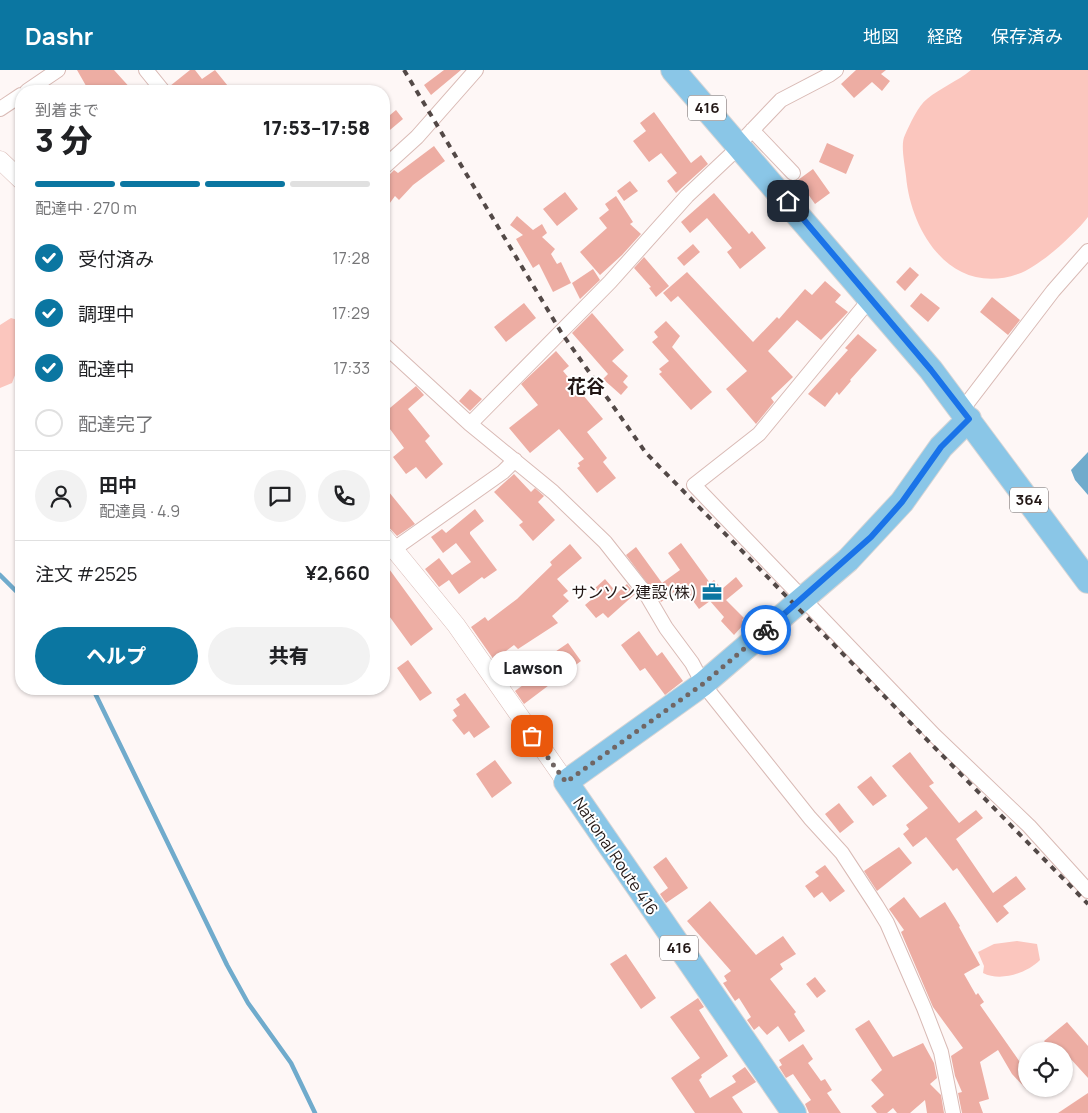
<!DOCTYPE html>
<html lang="ja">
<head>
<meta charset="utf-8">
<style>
  body { margin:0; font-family:Manrope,"Noto Sans JP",sans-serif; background:#f2f2f2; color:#202124; height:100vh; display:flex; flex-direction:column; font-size:19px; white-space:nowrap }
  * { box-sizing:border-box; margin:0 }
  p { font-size:16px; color:#757577 }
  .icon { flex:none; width:28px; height:28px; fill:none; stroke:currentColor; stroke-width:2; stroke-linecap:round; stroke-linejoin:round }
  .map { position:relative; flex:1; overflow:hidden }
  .panel { position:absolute; left:15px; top:15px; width:375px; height:610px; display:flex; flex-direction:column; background:#fff; border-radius:20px; box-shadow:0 1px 4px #0004 }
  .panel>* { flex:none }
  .controls { position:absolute; left:1018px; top:972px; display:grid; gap:10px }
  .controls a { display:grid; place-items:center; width:55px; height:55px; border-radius:50%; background:#fff; box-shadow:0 1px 4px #0004; font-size:25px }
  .pin { position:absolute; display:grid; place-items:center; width:42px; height:42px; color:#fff; margin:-21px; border-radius:10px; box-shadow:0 2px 8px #0006 }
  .courier { position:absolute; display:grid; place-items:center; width:50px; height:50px; margin:-25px; border:4px solid #1a73e8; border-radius:50%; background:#fff; color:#222; box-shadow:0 1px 6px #0007 }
  .bubble { position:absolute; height:35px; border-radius:18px; background:#fff; box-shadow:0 1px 4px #0004; font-size:16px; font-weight:800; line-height:35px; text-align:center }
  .headline em { font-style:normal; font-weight:800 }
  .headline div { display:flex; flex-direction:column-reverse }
  .headline { display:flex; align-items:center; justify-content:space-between; height:85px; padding:0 20px }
  h1 { font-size:32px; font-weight:800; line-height:38px }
  .bar { display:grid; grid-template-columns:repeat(4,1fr); gap:8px 5px; align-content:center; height:60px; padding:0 20px }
  .bar i { height:6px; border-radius:4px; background:#e0e0e0 }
  .bar .current { background:#0b76a1 }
  .bar p { grid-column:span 4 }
  .line { display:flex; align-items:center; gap:12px; padding:0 20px; border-top:1px solid #e0e0e0 }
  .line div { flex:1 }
  .round { display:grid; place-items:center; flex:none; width:52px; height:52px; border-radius:26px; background:#f2f2f2 }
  ol { padding:0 20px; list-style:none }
  li { display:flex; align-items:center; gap:15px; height:55px }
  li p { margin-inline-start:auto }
  li .icon { padding:5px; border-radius:50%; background:#0b76a1; color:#fff; stroke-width:4 }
  li:last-child { color:#757577 }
  li i { width:28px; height:28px; border:2px solid #e0e0e0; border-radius:50% }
  .cta { display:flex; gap:10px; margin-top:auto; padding:10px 20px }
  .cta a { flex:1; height:58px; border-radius:30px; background:#0b76a1; color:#fff; font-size:20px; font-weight:800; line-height:58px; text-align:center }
  .cta a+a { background:#f2f2f2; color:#202124 }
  header { display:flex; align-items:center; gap:30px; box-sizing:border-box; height:70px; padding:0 25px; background:#0b76a1; color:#fff }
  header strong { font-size:24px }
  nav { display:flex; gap:28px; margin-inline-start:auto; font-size:18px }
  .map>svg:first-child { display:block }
</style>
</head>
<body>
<header>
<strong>Dashr</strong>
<nav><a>地図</a><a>経路</a><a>保存済み</a></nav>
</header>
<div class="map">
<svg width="1088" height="1043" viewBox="0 0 1088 1043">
  <rect width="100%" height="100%" fill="#fef7f6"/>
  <path fill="#fbc6be" d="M971 0H1088V147C1074 165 1039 197 1018 204 952 227 911 163 906 106 905 95 900 74 905 65 910 54 918 36 927 29 940 18 958 11 971 0Z
    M11 248 21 251 17 300 12 313 0 318V255Z
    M1017 871 1037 874 1040 890C1027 903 1001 912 983 903L984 896 978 882 994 874Z"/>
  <path fill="#70abcc" d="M1088 382V425L1075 410 1071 400Z"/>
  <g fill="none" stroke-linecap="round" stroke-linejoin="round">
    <path stroke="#70abcc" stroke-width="4.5" d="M0 505 21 526
      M93 619 227 895 248 933 291 993 315 1043"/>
  </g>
  <path fill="#edada3" d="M77 0H114L133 21H89Z
    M190 0H195L202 9 215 0 232 21H172L170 16Z
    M444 0H461L431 25 424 15Z
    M856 0H886L881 4 890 11 882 21 872 12 854 28 841 14Z
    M396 40 403 49 384 65V50Z
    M654 42 691 93 701 85 708 94 676 123 667 111 677 103 661 83 649 92 633 71 646 61 640 53Z
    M827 73 854 85 846 104 819 92Z
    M434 76 445 91 413 115 399 130 395 126 384 141V110L394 100 398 103Z
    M813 99 830 123 815 134 798 110Z
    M630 111 638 121 624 131 617 121Z
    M565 122 578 139 557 156 543 139Z
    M714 123 749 164 752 161 766 178 740 199 727 182 732 178 707 148 690 163 681 152Z
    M616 126 633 152 630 154 641 164 622 185 600 205 580 182 607 158 599 148 609 140 605 134Z
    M517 146 533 160 542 154 547 163 542 167 555 179 551 184 557 194 561 192 571 213 553 222 539 194 533 198 516 169 523 165 510 155Z
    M693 174 700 182 684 196 677 188Z
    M644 187 669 216 656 227 649 218 651 217 634 198Z
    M910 197 919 205 905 221 896 212Z
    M593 199 600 210 580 229 572 213Z
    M687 202 753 272 777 247 779 249 805 219 812 225 825 211 841 225 835 232 848 242 821 270 797 250 768 281 793 307 771 328 774 332 756 354 726 319 747 301 678 226 671 232 663 223Z
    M921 223 940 238 928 252 910 236Z
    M992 227 1020 250 1008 265 980 242Z
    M524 233 536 248 506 272 494 257Z
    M592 243 624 280 612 291 628 306 623 312 628 317 621 325 603 309 608 304 572 263Z
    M666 251 680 266 672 277 712 322 691 340 659 304 662 302 659 299 669 291 652 272 658 267 654 262Z
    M858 264 877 280 850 310 851 311 839 325 837 322 825 337 808 324 848 280 845 278Z
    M556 281 569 296 563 301 603 349 587 362 607 388 603 392 616 408 597 423 577 398 580 396 578 393 584 389 559 359 530 383 509 358 538 335 521 314Z
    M416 316 424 325 408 339 430 366 425 371 443 394 426 409 416 397 406 404 393 387 404 378 384 351V343Z
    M470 319 482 329 470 341 459 331Z
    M514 404 531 422 535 418 544 426 538 432 555 450 533 471 519 455 523 452 494 422Z
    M384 416 415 454 397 466 384 452Z
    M475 439 484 451 470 462V464L497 500 484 509 482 507 459 524 449 510 439 517 425 499 439 488 452 505 471 492 456 473 443 483 431 467 442 459 446 463Z
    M681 473 710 513 714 510 722 519 736 507 743 516 726 530 744 548 742 550 745 553 734 565 721 551 724 547 710 531 699 539 682 516 661 532 626 485 636 477 662 513 680 500 668 483Z
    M570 474 582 488 557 509 568 521 563 525 569 531 552 546 558 553 518 579 514 575 494 590 471 557 485 547 488 551 517 529 552 495 550 492Z
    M384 492 433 559 411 576 384 539Z
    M605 509 617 523 627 514 635 524 608 548 603 543 596 548 585 535 598 524 594 519Z
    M639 561 657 586 662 582 683 611 665 625 645 598 640 601 621 575Z
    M568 573 581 591 524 634 515 621 535 606 530 599Z
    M408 590 432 623 420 631 397 598Z
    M465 623 490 657 474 668 469 661 464 665 452 650 457 646 453 640 460 635 456 629Z
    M910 682 934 713 929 716 959 753 976 740 983 748 956 769 993 823 1016 806 1026 819 1003 836 1009 843 997 853 957 798 953 801 926 767 913 777 903 764 909 759 906 755 928 738 892 696Z
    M495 690 512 713 492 728 476 704Z
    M871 706 887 726 873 736 857 717Z
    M839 733 854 752 840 763 825 744Z
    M899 777 912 793 877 821 864 801Z
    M666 787 688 818 666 833 660 824 668 818 653 797Z
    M825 795 845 821 830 832 822 822 814 828 805 816 819 806 815 802Z
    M904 827 920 848 945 832 960 856 959 857 980 895 964 904 976 925 978 923 984 932 980 935 1022 995 1026 990V1019L1012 1004 998 980 980 992 989 1029 979 1032 983 1043H962L958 1023 962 1022 955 1006 951 986 963 978 933 937 901 862 904 860 889 839Z
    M710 831 756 885 783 866 796 884 780 894 783 899 770 909 796 942 794 944 805 961 789 972 778 956 767 965 759 956 754 960 747 950 751 947 739 928 735 931 723 913 727 911 724 906 731 901 687 851Z
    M626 884 656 928 641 939 610 894Z
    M815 907 826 921 817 928 806 914Z
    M698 928 704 937 699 940 728 986 701 1005 702 1007 699 1010 710 1028 736 1012 732 1006 745 997 756 1012 732 1027 743 1043H695L671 1008 700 988 670 947Z
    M869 950 893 987 923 973 934 993 937 1008 930 1014 941 1025 944 1043H927L925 1030 910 1043H897L893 1038 887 1043H877L871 1036 884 1025 871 1010 882 1000 855 959Z
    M1067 952 1088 976V1008L1069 987 1064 991V981H1053L1044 971Z
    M803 974 813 989 808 993 821 1011 825 1009 832 1020 827 1023 841 1043H809L805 1034 811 1030 793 1004 786 1008 779 997 782 995 779 990Z
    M1088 1023V1043H1058Z"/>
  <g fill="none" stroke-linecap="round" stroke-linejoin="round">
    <defs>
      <path id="minor" d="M146 0 163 21
        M27 21 58 0
        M0 39 21 25
        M752 60 793 103
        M739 74 781 30 829 5 836 0
        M384 97 417 67 476 0
        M871 228 759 364 694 415 934 665 1029 756 1088 821
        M384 275 470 354 553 422 605 472 646 524 666 558 692 593 703 614 810 748 842 783 876 835 887 853 924 938 941 982 953 1043
        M962 340 1053 221 1088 181
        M470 354 610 212 687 126 740 76
        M394 479 503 402 515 390"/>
      <path id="tertiary" d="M0 90 21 110
        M384 467 456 555 566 712"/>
      <path id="trunk" d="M673 0 931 300 1088 511
        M794 1043 566 712 703 614 848 490 902 432 941 377 969 349"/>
    </defs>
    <use href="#minor" stroke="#d9bab5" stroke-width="16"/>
    <use href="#tertiary" stroke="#d9bab5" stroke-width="19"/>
    <use href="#trunk" stroke="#d7d5d5" stroke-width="26"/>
    <use href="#minor" stroke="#fff" stroke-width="14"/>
    <use href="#tertiary" stroke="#fff" stroke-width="18"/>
    <use href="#trunk" stroke="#8ac6e7" stroke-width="24"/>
    <path stroke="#534947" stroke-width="4" stroke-dasharray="6 6" stroke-linecap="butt" d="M404 0 561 262 646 383 1088 834"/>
  </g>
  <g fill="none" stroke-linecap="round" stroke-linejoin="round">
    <path stroke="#706664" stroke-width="5" stroke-dasharray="0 9" d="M532 666 566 712 703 614 766 560"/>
    <path stroke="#1a73e8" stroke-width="6" d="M766 560 871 467 902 432 941 377 969 349 931 300 788 131"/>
  </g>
  <defs>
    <symbol id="office-bare" viewBox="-9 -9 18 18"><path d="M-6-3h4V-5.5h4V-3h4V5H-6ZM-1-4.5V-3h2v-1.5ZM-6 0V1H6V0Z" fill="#0b76a1" stroke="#fff" stroke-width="2.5" paint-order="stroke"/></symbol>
  </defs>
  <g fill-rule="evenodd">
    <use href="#office-bare" x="698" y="508" width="28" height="28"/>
  </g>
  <g text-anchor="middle" stroke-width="4" stroke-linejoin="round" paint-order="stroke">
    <g fill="#fff" stroke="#655d5c" stroke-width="1">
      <rect x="688" y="25.5" width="38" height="25" rx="4"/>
      <rect x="1010" y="417.5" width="38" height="25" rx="4"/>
      <rect x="660" y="865.5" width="38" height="25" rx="4"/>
    </g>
    <g font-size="15" font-weight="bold" fill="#231816">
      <text x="707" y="43">416</text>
      <text x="1029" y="435">364</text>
      <text x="679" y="883">416</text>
    </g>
    <g font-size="16" fill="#231816" stroke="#fff" text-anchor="end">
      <text x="697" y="528">サンソン建設(株)</text>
    </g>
    <g font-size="16" fill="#231816" stroke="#fff">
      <text transform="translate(616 786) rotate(56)" y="6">National Route 416</text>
    </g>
    <g font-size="19" font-weight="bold" fill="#231816" stroke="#fff">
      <text x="586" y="323">花谷</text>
    </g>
  </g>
</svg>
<div class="controls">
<a><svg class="icon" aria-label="locate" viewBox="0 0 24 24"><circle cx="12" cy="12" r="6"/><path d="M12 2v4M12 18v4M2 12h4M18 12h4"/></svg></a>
</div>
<div class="pin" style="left:532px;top:666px;background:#ea580c"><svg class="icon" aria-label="bag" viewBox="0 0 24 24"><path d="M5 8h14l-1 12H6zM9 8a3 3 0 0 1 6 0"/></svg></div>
<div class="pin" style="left:788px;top:131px;background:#1f2937"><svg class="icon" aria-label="home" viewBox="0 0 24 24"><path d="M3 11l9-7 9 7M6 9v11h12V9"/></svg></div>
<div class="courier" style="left:766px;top:560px"><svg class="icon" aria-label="bike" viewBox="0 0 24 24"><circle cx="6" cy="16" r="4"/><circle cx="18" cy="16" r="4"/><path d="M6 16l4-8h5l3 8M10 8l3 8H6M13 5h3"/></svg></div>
<div class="bubble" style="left:489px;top:581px;width:88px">Lawson</div>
<section class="panel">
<div class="headline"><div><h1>3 分</h1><p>到着まで</p></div><em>17:53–17:58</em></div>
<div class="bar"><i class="current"></i><i class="current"></i><i class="current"></i><i></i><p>配達中 · 270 m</p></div>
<ol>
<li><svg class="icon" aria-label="check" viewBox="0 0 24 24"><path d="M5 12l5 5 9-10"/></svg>受付済み<p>17:28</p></li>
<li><svg class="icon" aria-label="check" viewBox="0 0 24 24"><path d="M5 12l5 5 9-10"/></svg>調理中<p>17:29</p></li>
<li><svg class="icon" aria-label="check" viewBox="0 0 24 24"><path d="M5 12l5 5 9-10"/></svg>配達中<p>17:33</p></li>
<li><i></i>配達完了</li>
</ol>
<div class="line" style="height:90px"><a class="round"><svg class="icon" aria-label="person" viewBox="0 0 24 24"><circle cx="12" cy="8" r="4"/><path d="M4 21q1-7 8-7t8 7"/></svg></a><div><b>田中</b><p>配達員 · 4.9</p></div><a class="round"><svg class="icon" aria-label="chat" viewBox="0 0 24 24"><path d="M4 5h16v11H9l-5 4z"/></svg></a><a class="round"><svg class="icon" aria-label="phone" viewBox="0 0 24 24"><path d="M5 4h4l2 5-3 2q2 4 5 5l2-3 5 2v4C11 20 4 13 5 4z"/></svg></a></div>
<div class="line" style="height:65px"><div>注文 #2525</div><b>¥2,660</b></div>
<div class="cta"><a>ヘルプ</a><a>共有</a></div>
</section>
</div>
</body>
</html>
